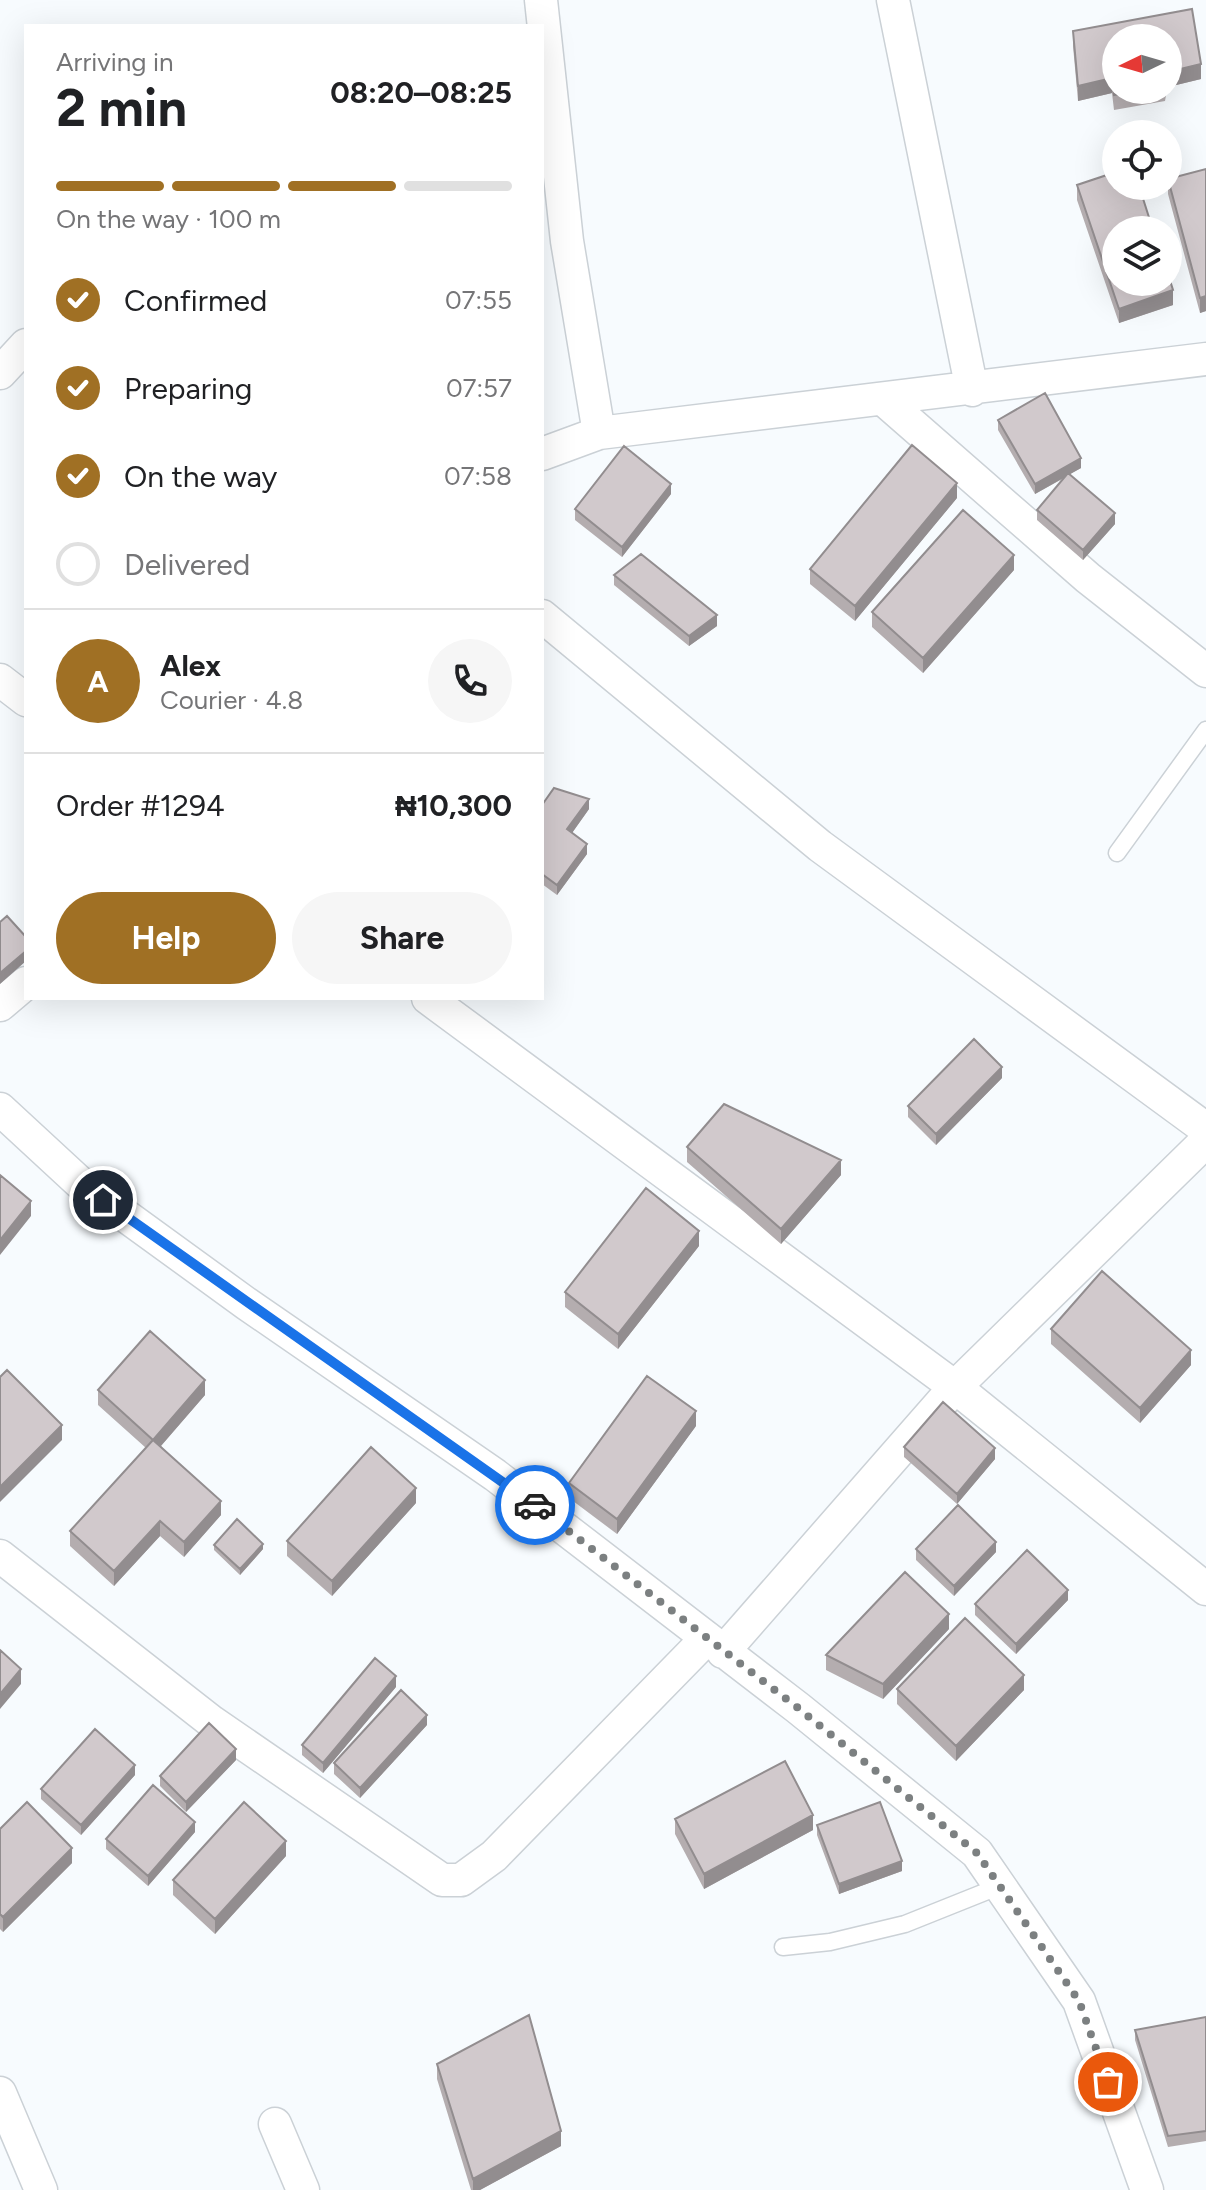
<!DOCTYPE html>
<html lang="en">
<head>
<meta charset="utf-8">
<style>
  body { margin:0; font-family:Figtree,sans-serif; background:#f6f6f6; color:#202124; height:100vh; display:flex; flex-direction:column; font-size:30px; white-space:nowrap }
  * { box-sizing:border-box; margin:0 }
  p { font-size:26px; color:#757577 }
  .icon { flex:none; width:44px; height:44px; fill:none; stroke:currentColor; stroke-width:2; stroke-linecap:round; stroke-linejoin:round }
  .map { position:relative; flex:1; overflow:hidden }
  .side { position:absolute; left:24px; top:24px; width:520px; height:976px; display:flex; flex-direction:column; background:#fff; border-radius:0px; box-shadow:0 8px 32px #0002 }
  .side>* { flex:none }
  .needle { width:52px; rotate:265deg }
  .controls { position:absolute; left:1102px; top:24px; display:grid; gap:16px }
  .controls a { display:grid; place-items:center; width:80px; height:80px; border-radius:50%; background:#fff; box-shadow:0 8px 32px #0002; font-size:40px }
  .pin { position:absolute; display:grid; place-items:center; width:68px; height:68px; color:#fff; margin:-34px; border:4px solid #fff; border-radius:50%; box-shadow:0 2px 8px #0007 }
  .courier { position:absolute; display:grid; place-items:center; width:80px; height:80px; margin:-40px; border:6px solid #1a73e8; border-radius:50%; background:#fff; color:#222; box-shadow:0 2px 10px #0007 }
  .head em { font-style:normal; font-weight:700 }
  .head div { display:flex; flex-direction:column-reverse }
  .head { display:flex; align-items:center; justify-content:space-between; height:136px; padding:0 32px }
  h1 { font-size:52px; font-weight:700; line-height:60px }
  .bar { display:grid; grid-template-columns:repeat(4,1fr); gap:12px 8px; align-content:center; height:96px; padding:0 32px }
  .bar i { height:10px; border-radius:6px; background:#e0e0e0 }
  .bar .on { background:#a07024 }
  .bar p { grid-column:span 4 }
  .line { display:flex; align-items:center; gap:20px; padding:0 32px; border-top:2px solid #e0e0e0 }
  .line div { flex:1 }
  .round { display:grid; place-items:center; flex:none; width:84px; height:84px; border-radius:42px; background:#f6f6f6 }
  ol { padding:0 32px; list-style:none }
  li { display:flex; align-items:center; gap:24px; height:88px }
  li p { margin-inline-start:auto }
  li .icon { padding:8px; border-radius:50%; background:#a07024; color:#fff; stroke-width:4 }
  li:last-child { color:#757577 }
  li i { width:44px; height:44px; border:4px solid #e0e0e0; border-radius:50% }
  .action { display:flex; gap:16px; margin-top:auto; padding:16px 32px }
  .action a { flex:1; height:92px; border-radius:48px; background:#a07024; color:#fff; font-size:32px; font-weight:700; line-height:92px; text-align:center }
  .action a+a { background:#f6f6f6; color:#202124 }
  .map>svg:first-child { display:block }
</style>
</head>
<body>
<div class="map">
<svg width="1206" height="2190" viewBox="0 0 1206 2190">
  <rect width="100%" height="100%" fill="#f7fbfe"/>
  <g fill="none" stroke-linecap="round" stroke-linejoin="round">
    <defs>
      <path id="lane" d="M1117 853 1206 730
        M783 1947 830 1942 905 1924 1000 1886"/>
      <path id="street" d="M541 0 567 241 599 433
        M893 0 972 390
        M0 373 26 345
        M883 399 1088 578 1206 671
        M542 454 599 433 1206 359
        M542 616 820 846 1206 1129
        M0 680 26 700
        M428 998 955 1387 1206 1589
        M0 1005 26 983
        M0 1109 79 1182 247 1304 495 1475 798 1708 977 1853 1079 2001 1147 2190
        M0 1556 212 1722 442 1880H461L494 1856 707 1638
        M723 1652 955 1387 1206 1141
        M0 2093 41 2190
        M275 2124 303 2190"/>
    </defs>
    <use href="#lane" stroke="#cbd1d6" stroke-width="19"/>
    <use href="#street" stroke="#cbd1d6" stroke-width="35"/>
    <use href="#lane" stroke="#fff" stroke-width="16"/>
    <use href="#street" stroke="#fff" stroke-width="32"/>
  </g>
  <path fill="#b4adaf" d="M1192 9 1201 64V79L1168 87V38H1116V90H1167L1165 101 1114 110 1112 93 1078 101 1073 46V31Z
    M1206 169V311L1200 313 1168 194V179Z
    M1077 185 1173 305 1119 323 1077 200Z
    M998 420 1081 468 1070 474 1115 524 1083 560 1037 520V510L1064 478 1035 494 998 430Z
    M671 494 622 557 575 520V509Z
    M957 498 855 621 810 584V569Z
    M1014 570 923 673 872 627V612Z
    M614 575 717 626 689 646 614 585Z
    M542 805 589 809 572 833 587 854 557 895 542 884Z
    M1002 1078 936 1145 908 1117V1106Z
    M687 1147 841 1175 781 1244 687 1162Z
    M699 1246 618 1349 565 1307V1292Z
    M1051 1329 1191 1365 1140 1423 1051 1344Z
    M98 1390 205 1395 161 1446 221 1515 184 1557 160 1536 114 1586 70 1546V1531L146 1448 98 1405Z
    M696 1426 617 1534 569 1498V1483Z
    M904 1447 995 1459 957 1504 904 1457Z
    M416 1503 332 1596 287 1556V1541Z
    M214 1545 263 1549 240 1575 214 1550Z
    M916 1549 996 1552 954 1596 916 1560Z
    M1068 1600 1016 1654 975 1615V1604Z
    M949 1629 883 1699 826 1670V1655Z
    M396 1687 323 1773 302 1755V1745Z
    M897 1689 1024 1690 956 1761 897 1704Z
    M427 1725 360 1798 334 1774V1763Z
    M236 1760 186 1812 160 1786V1776Z
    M135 1775 81 1835 41 1799V1789Z
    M675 1819 813 1830 704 1889 675 1834Z
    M817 1825 902 1871 839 1894 817 1835Z
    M0 1829 72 1863 3 1932 0 1929Z
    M195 1832 148 1886 106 1849V1839Z
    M286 1856 215 1934 173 1895V1880Z
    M1206 2017V2141L1168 2147 1135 2040V2030Z
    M437 2064 561 2146 480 2190H471L437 2079Z"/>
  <path fill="#928d8f" d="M1201 64V79L1168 87V72Z
    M1112 78V93L1078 101V86Z
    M1173 290V305L1119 323V309Z
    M1206 296V311L1200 313V298Z
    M1081 458V468L1035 494V484Z
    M957 483V498L855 621V606Z
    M671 484V494L622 557V547Z
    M1115 513V524L1083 560V550Z
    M1014 555V570L923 673V658Z
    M717 615V626L689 646V636Z
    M589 799V809L567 840V829Z
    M587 844V854L557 895V885Z
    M26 951V961L0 984V973Z
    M1002 1067V1078L936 1145V1134Z
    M841 1160V1175L781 1244V1229Z
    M31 1201V1216L0 1255V1240Z
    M699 1231V1246L618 1349V1334Z
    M1191 1350V1365L1140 1423V1408Z
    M205 1380V1395L153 1455V1440Z
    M696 1411V1426L617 1534V1519Z
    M62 1425V1440L0 1502V1487Z
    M995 1448V1459L957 1504V1494Z
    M416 1488V1503L332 1596V1581Z
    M221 1501V1515L184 1557V1542Z
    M160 1521V1536L114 1586V1571Z
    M996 1542V1552L954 1596V1586Z
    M263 1544V1549L240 1575V1569Z
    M1068 1590V1600L1016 1654V1644Z
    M949 1614V1629L883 1699V1684Z
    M21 1669V1684L0 1709V1694Z
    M1024 1675V1690L956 1761V1746Z
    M396 1676V1687L323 1773V1763Z
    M427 1715V1725L360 1798V1788Z
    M236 1749V1760L186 1812V1802Z
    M135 1765V1775L81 1835V1825Z
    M813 1815V1830L704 1889V1874Z
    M195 1822V1832L148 1886V1876Z
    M286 1841V1856L215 1934V1919Z
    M72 1848V1863L3 1932V1917Z
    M902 1861V1871L839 1894V1884Z
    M561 2131V2146L480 2190H473V2179Z"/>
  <path fill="#d1c9cc" stroke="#928d8f" stroke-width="2" d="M1192 9 1201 64 1168 72V38H1116V90H1143L1114 95 1112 78 1078 86 1073 31Z
    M1206 169V296L1200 298 1168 179Z
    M1116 172V186H1139L1153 230H1116V282H1168V274L1173 290 1119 309 1077 185Z
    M1045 393 1081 458 1035 484 998 420Z
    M912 445 957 483 855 606 810 569Z
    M624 446 671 484 622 547 575 509Z
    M1068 473 1115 513 1083 550 1037 510Z
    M963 510 1014 555 923 658 872 612Z
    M641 554 717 615 689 636 614 575Z
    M554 788 589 799 567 829 587 844 557 885 542 874V805Z
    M7 916 26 937V951L0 973V922Z
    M974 1039 1002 1067 936 1134 908 1106Z
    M724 1104 841 1160 781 1229 687 1147Z
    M0 1175 31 1201 0 1240Z
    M646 1188 699 1231 618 1334 565 1292Z
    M1102 1271 1191 1350 1140 1408 1051 1329Z
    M150 1331 205 1380 153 1440 98 1390Z
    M7 1370 62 1425 0 1487V1377Z
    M647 1376 696 1411 617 1519 569 1483Z
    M943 1402 995 1448 957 1494 904 1447Z
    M153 1440 221 1501 184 1542 160 1521 114 1571 70 1531Z
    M371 1447 416 1488 332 1581 287 1541Z
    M958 1505 996 1542 954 1586 916 1549Z
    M237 1519 263 1544 240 1569 214 1545Z
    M1027 1550 1068 1590 1016 1644 975 1604Z
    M905 1572 949 1614 883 1684 826 1655Z
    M965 1618 1024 1675 956 1746 897 1689Z
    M0 1650 21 1669 0 1694Z
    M375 1658 396 1676 323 1763 302 1745Z
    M401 1690 427 1715 360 1788 334 1763Z
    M209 1723 236 1749 186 1802 160 1776Z
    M95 1729 135 1765 81 1825 41 1789Z
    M785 1761 813 1815 704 1874 675 1819Z
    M153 1785 195 1822 148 1876 106 1839Z
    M27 1802 72 1848 3 1917 0 1914V1829Z
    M244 1802 286 1841 215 1919 173 1880Z
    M880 1802 902 1861 839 1884 817 1825Z
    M529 2015 561 2131 473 2179 437 2064Z
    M1206 2017V2131L1168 2136 1135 2030Z"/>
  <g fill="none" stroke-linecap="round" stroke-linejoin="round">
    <path stroke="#7c8081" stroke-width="8" stroke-dasharray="0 14.4" d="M535 1505 798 1708 977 1853 1079 2001 1108 2082"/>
    <path stroke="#1a73e8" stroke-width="10" d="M103 1200 535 1505"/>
  </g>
</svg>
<div class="controls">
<a><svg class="needle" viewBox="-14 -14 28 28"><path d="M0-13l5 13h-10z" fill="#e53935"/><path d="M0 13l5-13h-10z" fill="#757577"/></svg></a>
<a><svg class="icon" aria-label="locate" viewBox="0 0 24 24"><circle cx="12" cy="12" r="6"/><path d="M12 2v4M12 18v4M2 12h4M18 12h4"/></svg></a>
<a><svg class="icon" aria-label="layers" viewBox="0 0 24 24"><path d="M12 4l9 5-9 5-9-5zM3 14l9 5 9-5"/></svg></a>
</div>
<div class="pin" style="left:1108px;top:2082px;background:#ea580c"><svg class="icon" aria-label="bag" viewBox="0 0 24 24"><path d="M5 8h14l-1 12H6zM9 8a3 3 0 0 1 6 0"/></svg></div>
<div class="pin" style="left:103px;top:1200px;background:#1f2937"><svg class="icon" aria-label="home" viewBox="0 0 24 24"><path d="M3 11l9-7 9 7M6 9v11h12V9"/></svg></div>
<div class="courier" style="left:535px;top:1505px"><svg class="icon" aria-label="car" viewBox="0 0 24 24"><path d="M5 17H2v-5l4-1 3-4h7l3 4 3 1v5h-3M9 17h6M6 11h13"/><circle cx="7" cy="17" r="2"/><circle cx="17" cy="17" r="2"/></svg></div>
<section class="side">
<div class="head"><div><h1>2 min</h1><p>Arriving in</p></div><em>08:20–08:25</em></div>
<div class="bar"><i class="on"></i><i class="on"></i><i class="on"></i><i></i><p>On the way · 100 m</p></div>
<ol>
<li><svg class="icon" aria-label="check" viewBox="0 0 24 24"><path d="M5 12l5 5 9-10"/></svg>Confirmed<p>07:55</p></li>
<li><svg class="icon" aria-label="check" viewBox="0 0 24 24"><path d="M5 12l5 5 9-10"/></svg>Preparing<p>07:57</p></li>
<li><svg class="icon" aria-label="check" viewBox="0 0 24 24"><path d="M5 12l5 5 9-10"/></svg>On the way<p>07:58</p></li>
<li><i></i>Delivered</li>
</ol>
<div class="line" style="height:144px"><b class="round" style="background:#a07024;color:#fff">A</b><div><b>Alex</b><p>Courier · 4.8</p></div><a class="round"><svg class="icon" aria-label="phone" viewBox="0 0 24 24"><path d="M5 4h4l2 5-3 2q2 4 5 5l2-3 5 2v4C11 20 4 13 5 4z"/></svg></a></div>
<div class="line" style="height:104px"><div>Order #1294</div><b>₦10,300</b></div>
<div class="action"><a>Help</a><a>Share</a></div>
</section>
</div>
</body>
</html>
